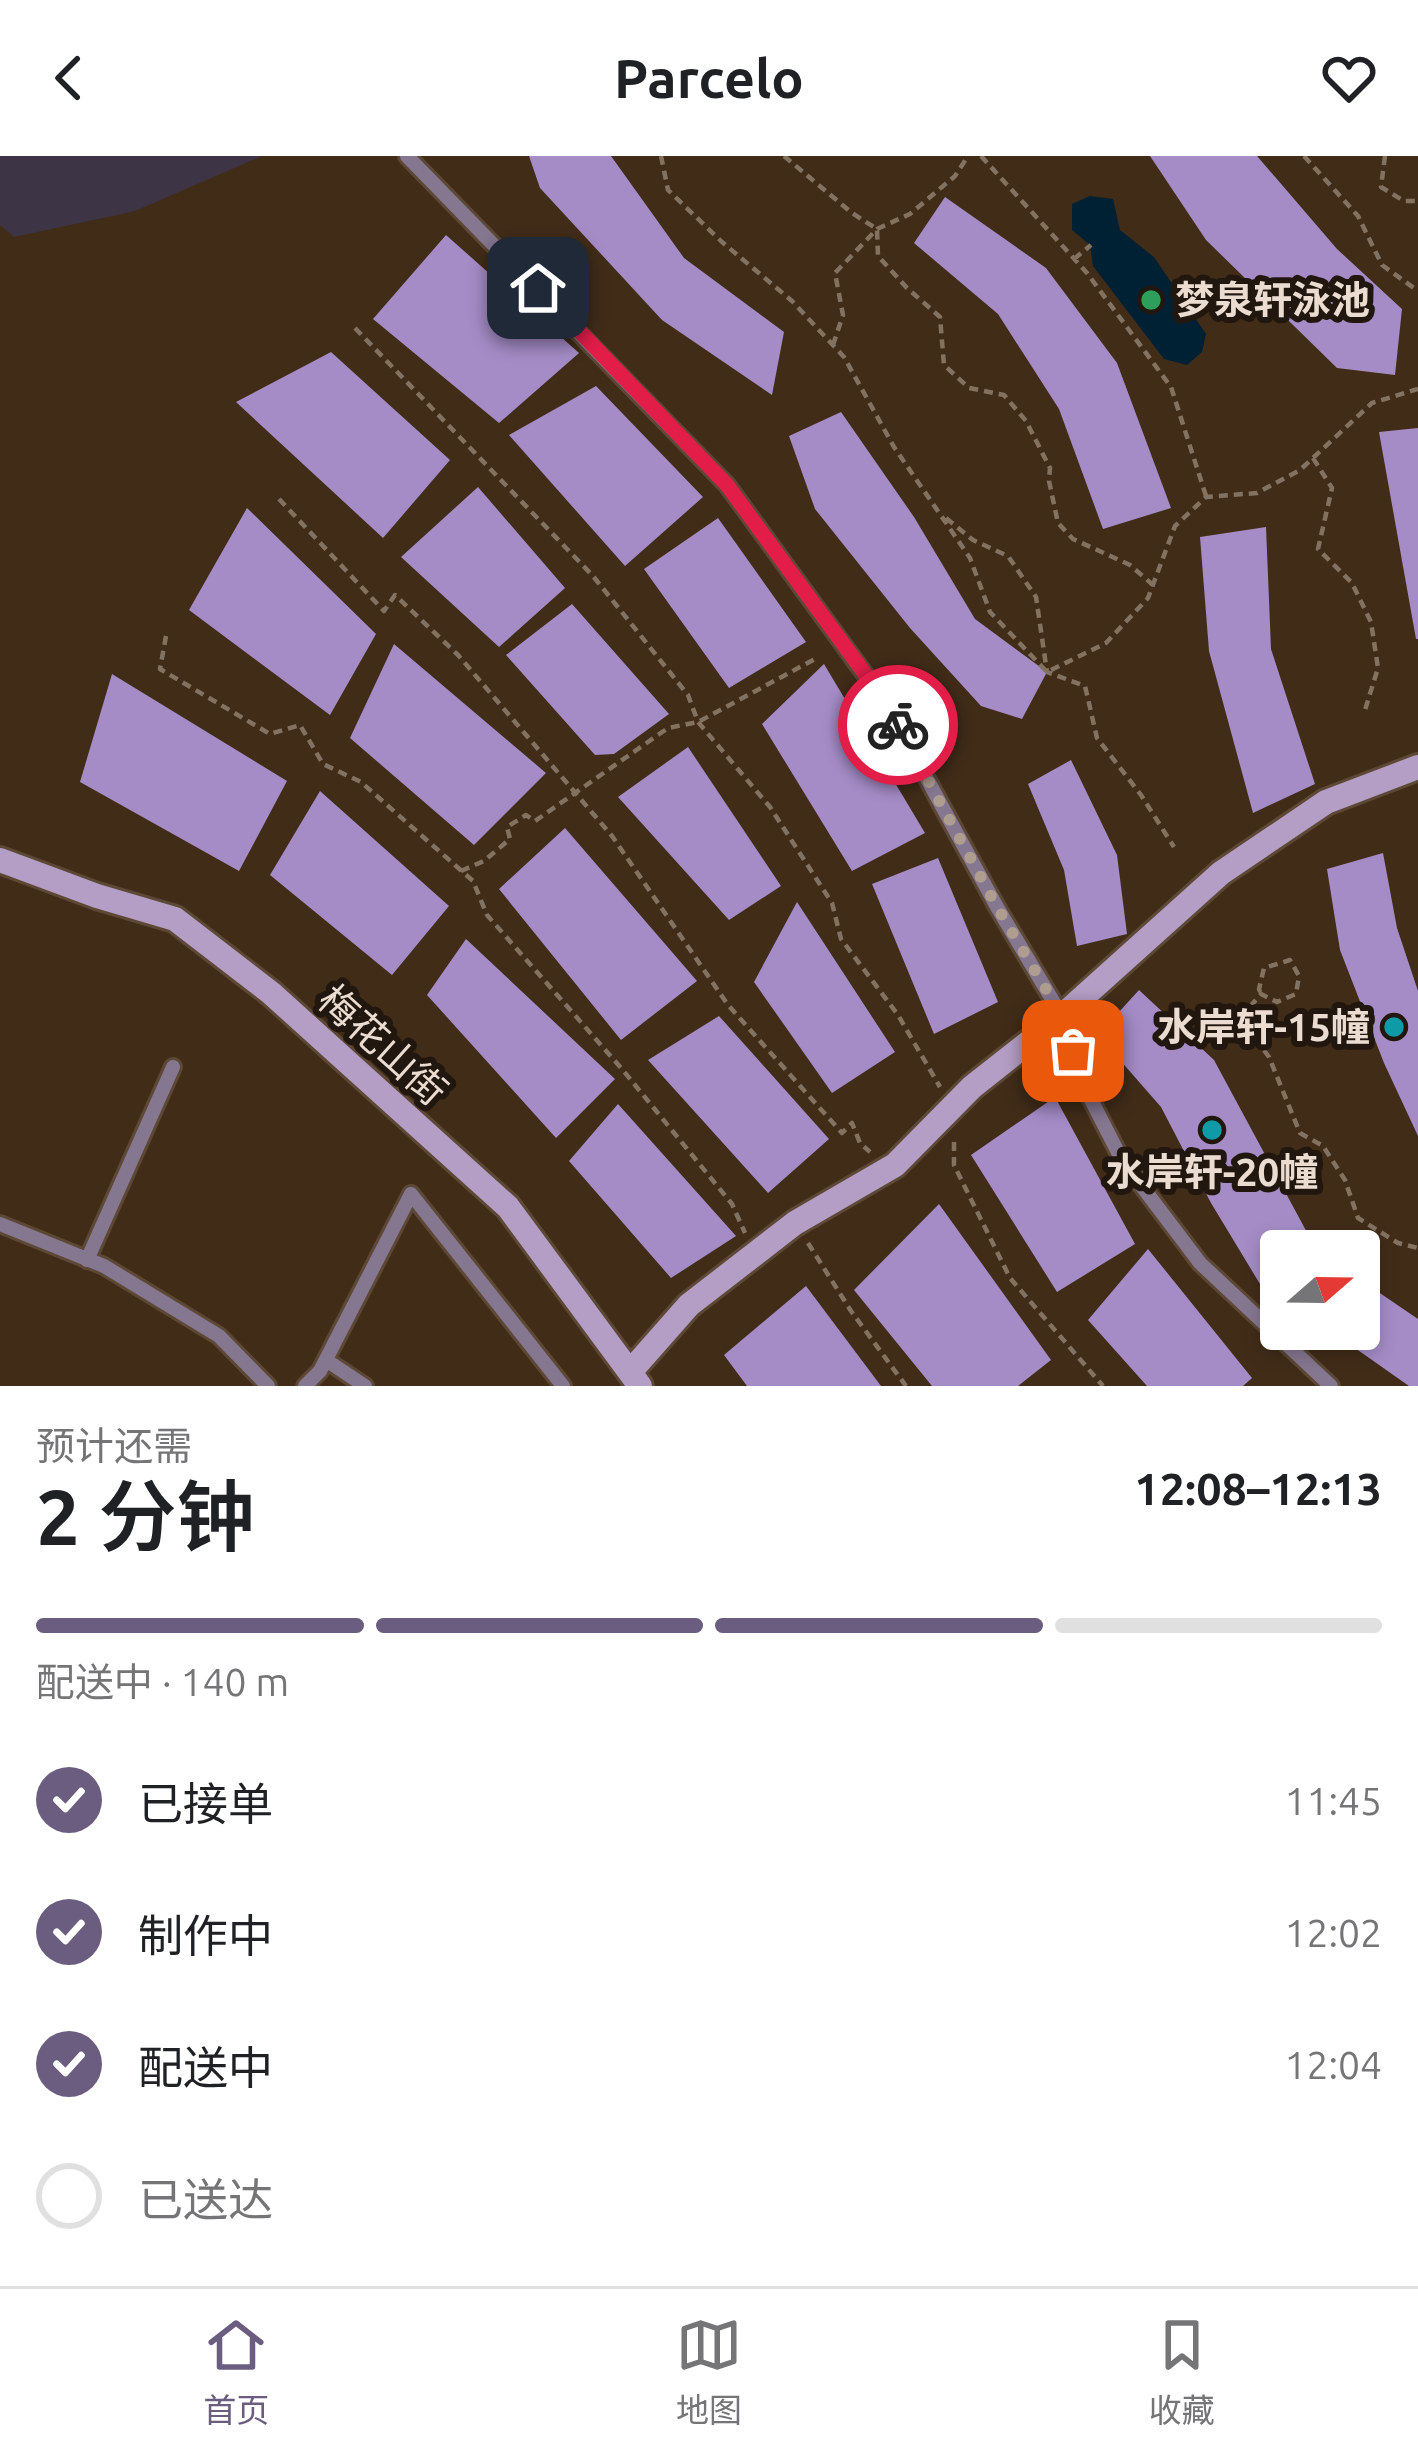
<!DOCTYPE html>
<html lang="zh">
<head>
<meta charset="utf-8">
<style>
  body { margin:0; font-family:Ubuntu,"Noto Sans SC",sans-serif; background:#f6f6f6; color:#202124; height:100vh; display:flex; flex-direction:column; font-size:45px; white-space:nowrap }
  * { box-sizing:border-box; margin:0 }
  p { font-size:39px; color:#757577 }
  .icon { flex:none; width:66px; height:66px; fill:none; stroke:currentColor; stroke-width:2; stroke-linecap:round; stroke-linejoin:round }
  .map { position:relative; height:1230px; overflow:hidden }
  .sheet { display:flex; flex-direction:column; background:#fff; flex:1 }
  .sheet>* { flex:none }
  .needle { width:78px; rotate:70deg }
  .tools { position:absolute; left:1260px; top:1074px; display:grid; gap:24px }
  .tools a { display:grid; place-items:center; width:120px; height:120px; border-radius:12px; background:#fff; box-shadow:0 6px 18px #0003; font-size:60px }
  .pin { position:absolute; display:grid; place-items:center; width:102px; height:102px; color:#fff; margin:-51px; border-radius:24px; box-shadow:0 6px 18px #0006 }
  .courier { position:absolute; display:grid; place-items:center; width:120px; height:120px; margin:-60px; border:9px solid #e11d48; border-radius:50%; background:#fff; color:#222; box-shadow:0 3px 15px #0007 }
  .overview em { font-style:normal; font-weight:600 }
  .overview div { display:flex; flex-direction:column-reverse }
  .overview { display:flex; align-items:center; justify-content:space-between; height:204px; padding:0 36px }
  h1 { font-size:78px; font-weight:600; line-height:90px }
  .bar { display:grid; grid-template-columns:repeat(4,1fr); gap:18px 12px; align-content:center; height:144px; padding:0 36px }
  .bar i { height:15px; border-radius:9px; background:#e0e0e0 }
  .bar .active { background:#6b5d80 }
  .bar p { grid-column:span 4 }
  ol { padding:0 36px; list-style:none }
  li { display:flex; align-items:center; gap:36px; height:132px }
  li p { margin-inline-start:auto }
  li .icon { padding:12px; border-radius:50%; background:#6b5d80; color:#fff; stroke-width:4 }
  li:last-child { color:#757577 }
  li i { width:66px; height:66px; border:6px solid #e0e0e0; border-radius:50% }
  header { display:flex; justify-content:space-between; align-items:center; height:156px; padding:0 36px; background:#fff; font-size:54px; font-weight:600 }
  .menu { display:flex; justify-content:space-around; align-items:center; height:168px; border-top:3px solid #e0e0e0; background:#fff; font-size:33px; color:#757577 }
  .menu a { display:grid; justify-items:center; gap:6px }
  .menu .active { color:#6b5d80 }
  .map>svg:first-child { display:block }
</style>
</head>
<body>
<header><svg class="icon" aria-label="back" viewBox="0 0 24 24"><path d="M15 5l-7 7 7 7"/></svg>Parcelo<svg class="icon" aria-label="heart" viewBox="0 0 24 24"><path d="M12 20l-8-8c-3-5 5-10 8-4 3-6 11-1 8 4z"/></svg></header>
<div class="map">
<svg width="1418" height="1230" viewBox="0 0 1418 1230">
  <rect width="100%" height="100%" fill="#412c18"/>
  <path fill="#3d3546" d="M0 0H262L135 55 14 81 0 69Z"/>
  <path fill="#002134" d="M1090 40 1113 43 1120 74 1154 101 1206 178 1202 196 1187 209 1164 203 1093 110 1090 89 1072 74V48Z"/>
  <path fill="#a58cc7" d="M529 0H611L684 102 784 176 772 239 662 164 540 32Z
    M1150 0H1257L1337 93 1402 153 1395 219 1337 212 1206 84Z
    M945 41 1046 112 1117 207 1171 352 1103 373 1059 253 998 158 914 87Z
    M446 79 579 197 499 267 373 163Z
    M331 196 450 304 383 382 236 246Z
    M596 230 703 341 625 410 509 279Z
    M841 256 914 361 975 463 1047 516 1022 563 981 550 910 472 815 353 789 280Z
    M1418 272V483H1416L1379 276Z
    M478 331 565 432 499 491 401 401Z
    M247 352 376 478 330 559 189 454Z
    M718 362 806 486 729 532 644 413Z
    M1266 371 1271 493 1315 628 1253 657 1209 495 1200 381Z
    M572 448 669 558 614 598 595 599 506 499Z
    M394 488 546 617 474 689 350 582Z
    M824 508 925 677 852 715 762 568Z
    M112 518 287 625 239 715 80 626Z
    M688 591 781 730 729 764 618 641Z
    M1071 604 1117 699 1127 778 1077 790 1064 714 1028 628Z
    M320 635 449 750 392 819 270 719Z
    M565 672 697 825 621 884 499 733Z
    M1383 697 1397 772 1418 835V980L1384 907 1340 794 1327 713Z
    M938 702 998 846 934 878 872 728Z
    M797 746 895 896 832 937 754 826Z
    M466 783 615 923 556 982 427 839Z
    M1139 834 1214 904 1317 1095H1281V1123L1263 1133 1211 1047 1161 951 1098 879Z
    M719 860 829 983 768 1037 648 904Z
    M1055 941 1135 1088 1057 1136 971 999Z
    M618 948 736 1080 671 1122 569 1005Z
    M939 1048 1051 1204 1018 1230H932L854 1134Z
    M1148 1093 1252 1222 1243 1230H1147L1088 1164Z
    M806 1130 881 1230H747L724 1199Z
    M1371 1131 1418 1163V1230H1409L1345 1185 1350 1173H1359V1155Z"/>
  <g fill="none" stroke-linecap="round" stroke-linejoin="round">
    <defs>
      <path id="lane" d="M407 0 727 329 885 546 997 751 1062 860 1084 930 1122 1004 1200 1107 1331 1230
        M0 1068 104 1110 219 1180 268 1230
        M87 1104 173 911
        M326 1204 365 1230
        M305 1230 320 1215 411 1038 563 1230"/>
      <path id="secondary" d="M0 704 97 740 175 763 271 837 508 1051 640 1230
        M630 1216 689 1149 795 1067 895 1009 972 931 1062 860 1221 717 1326 646 1418 611"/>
    </defs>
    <use href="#lane" stroke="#5c4835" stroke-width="20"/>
    <use href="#secondary" stroke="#5c4835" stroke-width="30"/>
    <path stroke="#847261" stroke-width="4.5" stroke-dasharray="9 6" stroke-linecap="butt" d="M661 0 668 34 722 86 792 145 844 201 894 291 970 402 990 456 1047 516 1106 487 1148 442 1175 370 1206 341 1257 337 1300 314 1372 247 1418 233
      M784 0 852 57 877 73 878 100 907 132 940 161 944 209 969 232 1004 239 1026 265 1050 312 1049 325 1058 367 1073 383 1130 409 1153 429
      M981 0 1087 117 1171 231 1206 340
      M1304 0 1358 60 1382 109 1418 135
      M1385 0 1381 31 1404 45H1418
      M1074 103 1091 89
      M355 172 593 420 688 539 698 566 770 651 832 747 841 783 898 859 940 931
      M833 189 843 159 835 117 877 73 910 58 955 20 968 0
      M1313 302 1332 332 1318 393 1352 427 1371 466 1378 512 1365 554
      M279 343 384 455 395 439 458 499 612 680 728 849 842 977 852 967 860 987 870 996
      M946 362 973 384 1008 400 1036 441 1047 516 1085 530 1097 582 1141 639 1174 691
      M166 480 160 513 270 578 300 569 323 608 361 626 473 725 487 759 622 913 732 1048 745 1077
      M461 715 484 705 510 683 507 671 526 659 535 665 668 572 698 566 815 503
      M1225 849 1240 862 1269 901 1300 977 1323 990 1345 1024 1358 1062 1398 1087 1418 1092
      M1240 862 1261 838 1277 846 1296 838 1299 820 1290 804 1264 812 1259 833 1261 838
      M954 986V1009L1010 1122 1103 1230
      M808 1087 851 1155 906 1230"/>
    <use href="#lane" stroke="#857790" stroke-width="14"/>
    <use href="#secondary" stroke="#b49ec5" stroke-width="24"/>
  </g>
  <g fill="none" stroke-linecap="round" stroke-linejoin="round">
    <path stroke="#af9e90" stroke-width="12" stroke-dasharray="0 21.6" d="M898 569 997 751 1062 860 1073 895"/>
    <path stroke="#e11d48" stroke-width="15" d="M538 132 727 329 885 545 898 569"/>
  </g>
  <circle fill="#2e9e5b" stroke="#21170e" stroke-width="4.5" cx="1151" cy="144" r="12"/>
  <g fill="#0f9aa8" stroke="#21170e" stroke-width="4.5">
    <circle cx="1394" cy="871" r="12"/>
    <circle cx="1212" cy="974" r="12"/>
  </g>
  <g text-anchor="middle" stroke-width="12" stroke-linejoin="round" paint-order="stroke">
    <g font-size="39" font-weight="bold" fill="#eadcd0" stroke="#21170e" text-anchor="start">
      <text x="1175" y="158">梦泉轩泳池</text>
      <text x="1370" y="885" text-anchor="end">水岸轩-15幢</text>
      <text x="1212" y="1030" text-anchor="middle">水岸轩-20幢</text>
    </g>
    <g font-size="39" fill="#eadcd0" stroke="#21170e">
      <text transform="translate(383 889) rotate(42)" y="14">梅花山街</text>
    </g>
  </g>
</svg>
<div class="tools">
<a><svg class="needle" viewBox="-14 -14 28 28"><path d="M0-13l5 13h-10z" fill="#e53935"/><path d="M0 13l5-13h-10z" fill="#757577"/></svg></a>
</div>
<div class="pin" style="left:1073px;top:895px;background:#ea580c"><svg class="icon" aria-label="bag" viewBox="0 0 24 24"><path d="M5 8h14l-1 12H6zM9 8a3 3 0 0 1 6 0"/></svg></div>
<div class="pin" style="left:538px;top:132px;background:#1f2937"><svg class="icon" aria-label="home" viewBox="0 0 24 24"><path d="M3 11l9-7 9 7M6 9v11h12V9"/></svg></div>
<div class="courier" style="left:898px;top:569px"><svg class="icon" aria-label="bike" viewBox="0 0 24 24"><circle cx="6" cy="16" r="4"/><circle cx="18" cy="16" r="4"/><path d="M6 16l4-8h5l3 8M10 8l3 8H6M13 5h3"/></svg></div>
</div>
<section class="sheet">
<div class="overview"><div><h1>2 分钟</h1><p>预计还需</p></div><em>12:08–12:13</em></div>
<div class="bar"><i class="active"></i><i class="active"></i><i class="active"></i><i></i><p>配送中 · 140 m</p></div>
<ol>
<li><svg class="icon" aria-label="check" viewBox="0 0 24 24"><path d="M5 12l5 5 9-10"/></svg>已接单<p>11:45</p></li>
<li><svg class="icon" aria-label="check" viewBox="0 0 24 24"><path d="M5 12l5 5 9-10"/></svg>制作中<p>12:02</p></li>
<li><svg class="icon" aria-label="check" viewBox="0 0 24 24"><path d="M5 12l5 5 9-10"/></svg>配送中<p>12:04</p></li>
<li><i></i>已送达</li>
</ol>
</section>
<nav class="menu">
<a class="active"><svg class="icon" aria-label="home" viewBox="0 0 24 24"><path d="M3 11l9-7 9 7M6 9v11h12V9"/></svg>首页</a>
<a><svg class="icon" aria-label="map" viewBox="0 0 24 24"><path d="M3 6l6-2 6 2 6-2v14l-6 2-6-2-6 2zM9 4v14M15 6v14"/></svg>地图</a>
<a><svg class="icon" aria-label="saved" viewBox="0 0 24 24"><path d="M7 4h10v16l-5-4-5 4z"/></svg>收藏</a>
</nav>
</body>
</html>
